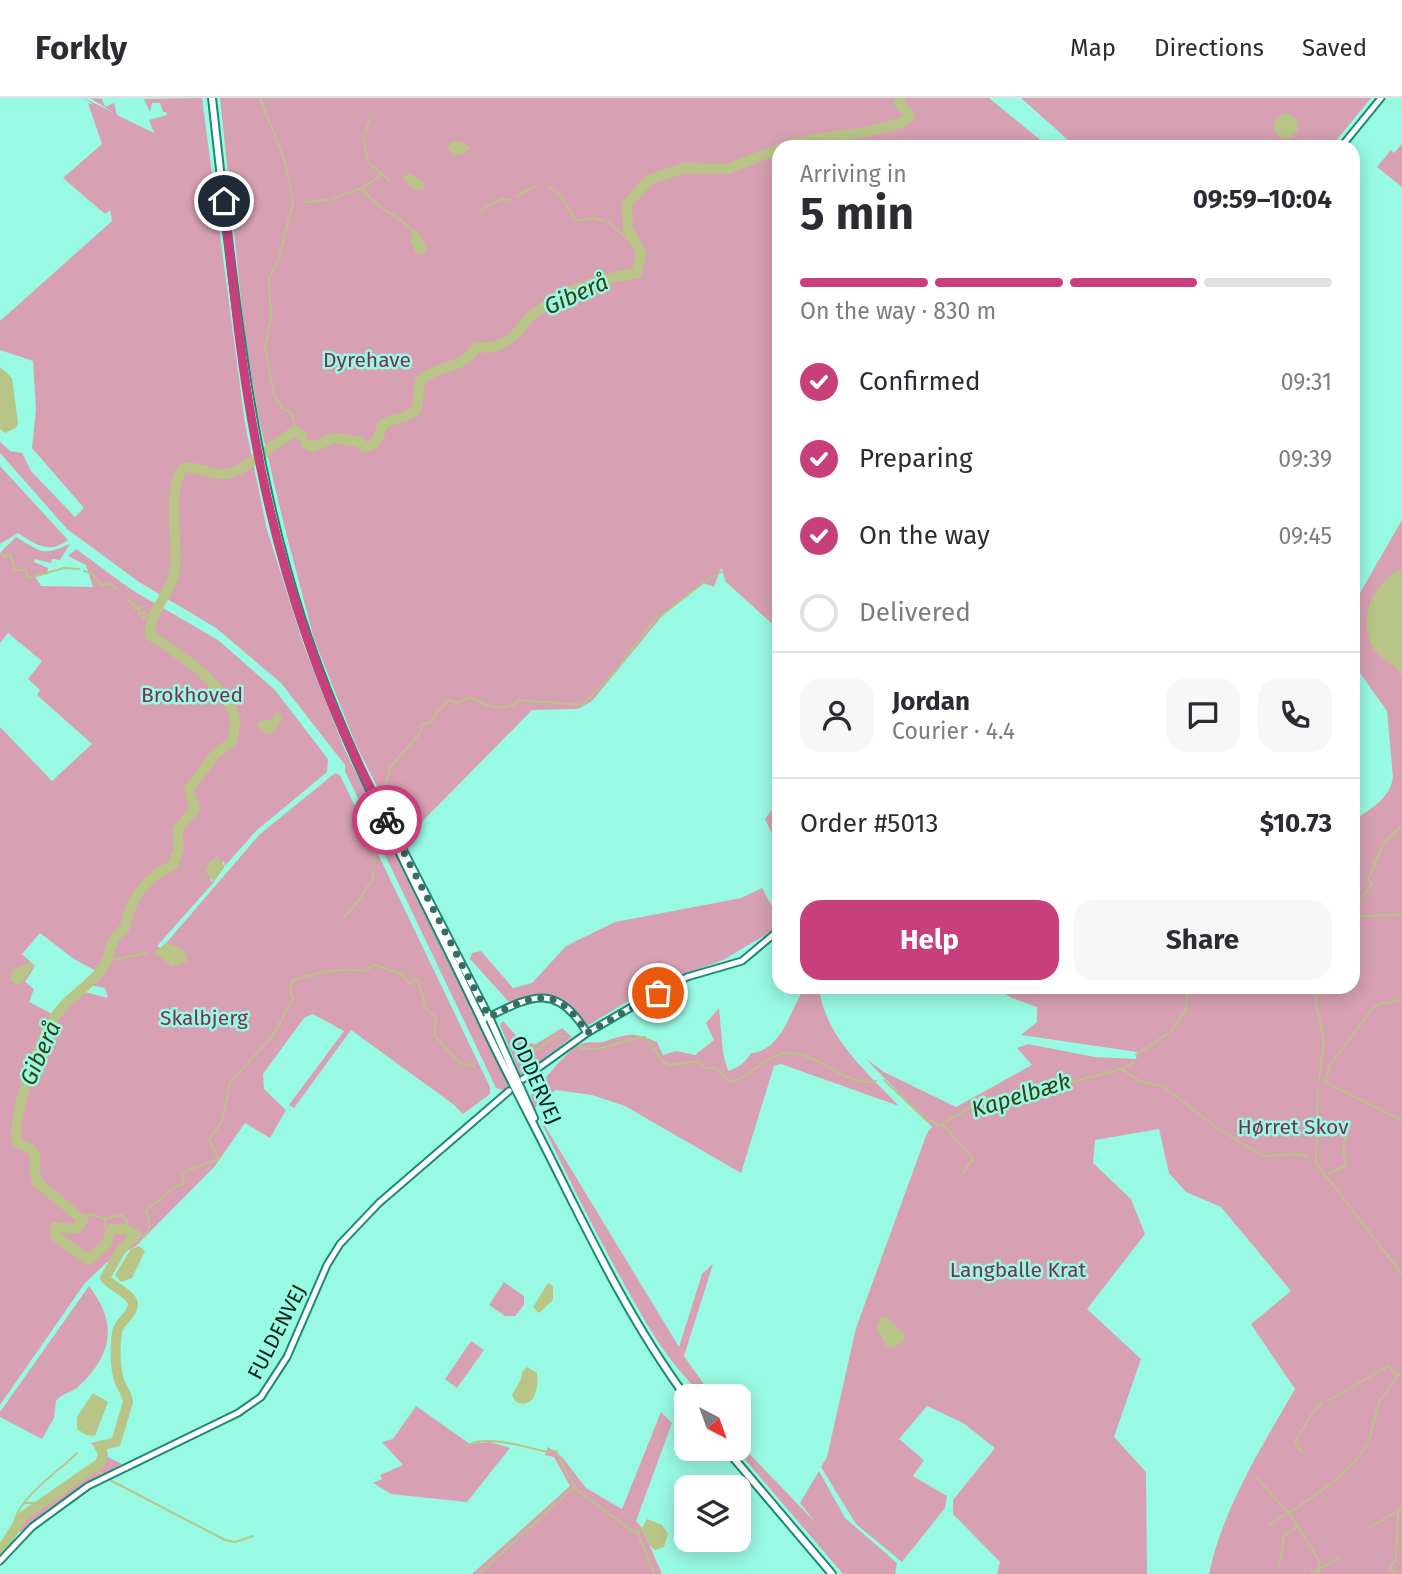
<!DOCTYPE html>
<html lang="en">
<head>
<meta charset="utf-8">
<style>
  body { margin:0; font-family:"Fira Sans",sans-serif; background:#f7f7f7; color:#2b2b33; height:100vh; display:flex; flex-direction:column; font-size:26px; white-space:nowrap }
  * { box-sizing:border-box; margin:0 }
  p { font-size:23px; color:#7c7c81 }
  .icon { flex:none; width:38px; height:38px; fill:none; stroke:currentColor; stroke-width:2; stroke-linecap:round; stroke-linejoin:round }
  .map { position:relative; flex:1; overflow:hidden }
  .panel { position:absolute; left:772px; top:42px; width:588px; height:854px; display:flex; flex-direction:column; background:#fff; border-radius:21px; box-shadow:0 4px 18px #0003 }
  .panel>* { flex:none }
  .needle { width:46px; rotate:139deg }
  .buttons { position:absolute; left:674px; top:1286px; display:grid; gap:14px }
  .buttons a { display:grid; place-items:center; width:77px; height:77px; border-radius:14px; background:#fff; box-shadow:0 4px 18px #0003; font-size:35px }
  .pin { position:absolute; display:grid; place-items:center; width:60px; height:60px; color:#fff; margin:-30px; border:4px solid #fff; border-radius:50%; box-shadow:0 2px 7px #0007 }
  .courier { position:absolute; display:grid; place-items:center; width:70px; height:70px; margin:-35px; border:5px solid #c73f7b; border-radius:50%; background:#fff; color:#222; box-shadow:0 2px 9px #0007 }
  .summary em { font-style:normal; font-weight:700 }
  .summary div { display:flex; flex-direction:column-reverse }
  .summary { display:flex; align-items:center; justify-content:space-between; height:119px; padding:0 28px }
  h1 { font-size:46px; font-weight:700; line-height:52px }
  .bar { display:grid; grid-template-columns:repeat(4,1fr); gap:10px 7px; align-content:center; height:84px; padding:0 28px }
  .bar i { height:9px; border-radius:5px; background:#e1e1e2 }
  .bar .current { background:#c73f7b }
  .bar p { grid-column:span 4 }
  .line { display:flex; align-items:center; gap:18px; padding:0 28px; border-top:2px solid #e1e1e2 }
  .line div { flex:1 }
  .round { display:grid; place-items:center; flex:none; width:74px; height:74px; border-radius:21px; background:#f7f7f7 }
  ol { padding:0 28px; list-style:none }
  li { display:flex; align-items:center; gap:21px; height:77px }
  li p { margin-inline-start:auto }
  li .icon { padding:7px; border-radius:50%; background:#c73f7b; color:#fff; stroke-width:4 }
  li:last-child { color:#7c7c81 }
  li i { width:38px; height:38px; border:4px solid #e1e1e2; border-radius:50% }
  .cta { display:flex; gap:14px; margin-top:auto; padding:14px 28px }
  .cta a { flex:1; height:80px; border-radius:21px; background:#c73f7b; color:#fff; font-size:28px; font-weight:700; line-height:80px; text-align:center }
  .cta a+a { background:#f7f7f7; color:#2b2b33 }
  header { display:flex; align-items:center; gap:42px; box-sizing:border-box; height:98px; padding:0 35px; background:#fff; border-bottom:2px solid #e1e1e2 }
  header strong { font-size:33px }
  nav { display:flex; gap:38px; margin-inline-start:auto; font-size:24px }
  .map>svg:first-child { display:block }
</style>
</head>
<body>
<header>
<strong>Forkly</strong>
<nav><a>Map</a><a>Directions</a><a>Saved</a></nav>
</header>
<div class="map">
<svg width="1402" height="1476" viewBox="0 0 1402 1476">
  <rect width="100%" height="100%" fill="#99fae3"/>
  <path fill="#d8a1b3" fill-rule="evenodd" d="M84 0 114 15 90 0 102 1 105 9 114 5 117 17 154 35 149 22 167 17 166 14H163L160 5H152L150 14 144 1 202 0 245 326 267 432 303 545 345 652 509 989 505 993 496 990 345 673V667L281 585 216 530 139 484 67 431 0 355V344L10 353 22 355 31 373 75 419 84 410 32 350 36 311 33 263 0 252V223L112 123 110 112 105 116 63 80 102 46 88 5 94 7Z
    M220 0H989L1049 49H779V532L726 484 721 470 714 489 703 485 662 518 592 603 578 611 532 612 404 742 356 647 314 541 284 427 259 322 245 240Z
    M1021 0H1371L1331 49H1076Z
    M1402 46V89L1377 69 1391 52 1394 55Z
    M0 368 68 442C49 457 35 446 18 435L0 446Z
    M1402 422V1476H1209C1223 1410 1261 1350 1295 1291L1251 1226 1291 1193 1221 1109 1186 1094 1169 1075 1159 1031 1095 1042 1093 1065 1131 1101 1145 1136 1087 1211 1141 1261 1114 1339 1146 1374 1147 1476H997L1000 1464 953 1416V1402L995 1350 963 1325 927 1308 899 1341 924 1362 913 1378 947 1398 945 1410 902 1464 856 1426 821 1369 827 1359 856 1230 927 1035 932 1029 866 961 884 974 956 1009 1032 967 1017 950 1028 946 1095 959 1136 961 1137 954 1021 937 1037 924V909L1012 900 994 889H1353V763L1359 746H1353V723C1370 711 1390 701 1393 679L1387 613 1353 565V507Z
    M16 439C43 455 42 458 70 446L60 462 52 461 51 465 35 461 34 464 48 470 47 475 35 478 41 488 93 489 86 467 68 458 76 451 132 492 218 542 275 592 328 661 327 674 256 733 225 768 224 763 210 782 214 784 157 848 161 851 259 737 335 675 340 677 490 989V996L463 1016 453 1006 351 932 294 1010 289 1007 344 933 313 916 304 920 263 976 264 991 286 1012 270 1040 245 1025 215 1068 136 1148 106 1165 85 1185 0 1307V629L52 683 92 646 37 597 40 592 28 581 42 563 8 535 0 545V455ZM40 835 74 861 98 874 85 886 105 890 108 900 77 892 54 917 29 904 34 891 25 884 35 868 22 856Z
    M779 702V750L765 721Z
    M762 790 779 821V829L723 862 655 887 587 928C563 895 548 891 509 904L470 861 472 855 481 853 513 890 532 885 566 848 615 824 741 800Z
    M805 889H819C824 938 867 974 899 1008L781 966 774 968 741 1075 625 1008 592 997 556 992 534 1010 531 997C543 984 569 948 584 945 591 943 598 946 606 943 629 935 633 934 657 944L663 957 676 953 695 957 714 942 706 925 719 910 723 955 728 973C739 969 745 965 751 955 782 953 790 912 805 889Z
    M503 923 522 944 536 946 562 930 572 939 521 978 500 927Z
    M537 1015 679 1249 702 1176 713 1166 684 1258 712 1298H705C666 1265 644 1221 619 1177 590 1124 563 1070 537 1015Z
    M504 1184 524 1198V1207L515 1218H505L489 1207Z
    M89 1188C118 1226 113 1256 78 1289 71 1295 62 1295 56 1303L54 1320 42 1341 0 1319V1314Z
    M471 1243 484 1252 457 1290 445 1281Z
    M416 1308 470 1346 490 1344 510 1350 467 1404 391 1396 373 1385 382 1381 380 1377 403 1367 382 1344 393 1341Z
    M661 1314 672 1325 636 1423 642 1430 662 1476H472L570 1388 554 1359 545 1357 548 1349 562 1359 586 1390 622 1411Z
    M96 1344 107 1349 106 1358 122 1366 49 1411 24 1433 8 1436 21 1416 99 1365 101 1357 91 1345Z
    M739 1345 815 1424 800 1405 819 1373 845 1420 897 1465 895 1476H843L741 1357Z"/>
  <path fill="#b9c587" d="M1274 28a12 12 0 1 1 24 0a12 12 0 1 1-24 0Z
    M454 43 465 45 470 51 463 56 454 57 447 49Z
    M410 75 424 86V90L415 92 402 80Z
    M412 132 417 133 426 149V154L417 156 411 145Z
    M0 269 12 280 18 325 16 330 5 335 0 331Z
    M1396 473H1402V578C1396 566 1377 560 1371 546 1358 517 1373 491 1396 473Z
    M277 612 282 620 274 634 267 637 257 627 260 623 272 621Z
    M216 759 225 768 214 784 206 774 209 765Z
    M166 845C177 848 187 851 187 864L172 869 161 859 153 856Z
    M30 864 33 868 22 885 17 887 10 882 13 872Z
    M139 1148 145 1153 132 1180 121 1184 115 1177 131 1151Z
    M548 1185 553 1188V1202L539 1215 533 1209Z
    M881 1219H886L905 1237 904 1243 893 1250 887 1249 876 1230Z
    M527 1269 537 1275C539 1289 535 1312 516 1304L512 1297 521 1281 522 1274Z
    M93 1295 108 1304 95 1338 86 1337 77 1331V1319Z
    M647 1421 662 1427 668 1436 664 1449 655 1452 650 1448 642 1430Z"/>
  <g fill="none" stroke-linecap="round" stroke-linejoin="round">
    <path stroke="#b9c587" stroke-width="2" d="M260 0 285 63 293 105 278 163 269 180 271 221 265 249 274 297 282 310 291 315 297 333
      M365 35 370 22
      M363 40 368 64 389 82
      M547 88 559 95 576 123 594 120 603 123
      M362 90C375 110 396 116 412 132
      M516 98 534 89
      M331 101 362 90 381 77
      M303 104 327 102
      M480 113 501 101 510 102
      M608 124 628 141H633
      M2 456 4 459 10 456 15 472H26L27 479H32
      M84 473 93 476 101 487 111 486 116 491
      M36 478 64 470 79 471
      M128 502 134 506 135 511 140 509 139 516 144 514 143 521 148 517 150 526
      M385 690 390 669 421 634 422 626 429 625 448 602 457 605 470 599C484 608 506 616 519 602L582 607 614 575 653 524 707 482 721 474
      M374 767 375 752
      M1353 813 1372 786 1368 782 1383 745 1402 728
      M345 818C358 807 363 794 373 781V774
      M1353 822 1364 818 1402 817
      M104 864 146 855
      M1180 889 1187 896
      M1402 902 1380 906 1372 911 1330 967 1325 984 1402 1022
      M524 948 539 951 554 939 564 938
      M578 949C598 957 624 940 645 939L663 964 670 967 698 963 705 970H716L731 984C754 978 763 956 789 955 821 955 843 989 876 983
      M1136 957 1171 933 1185 913 1187 896 1200 894 1202 889
      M1122 971 1139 983 1163 988 1218 1031 1264 1058 1299 1056 1308 1059
      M884 982 928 1024 933 1023 938 1028 969 1010 1122 971 1134 964
      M1319 983 1324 942 1315 902 1323 889
      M1318 993 1316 1065 1402 1176
      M943 1027 973 1060 963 1075
      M1329 1076 1346 1067 1343 1054 1348 1028
      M82 1120 91 1116 105 1121 122 1117 127 1123 126 1132
      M105 1121V1130
      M136 1139 145 1138C152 1130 149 1122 146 1113L175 1089 183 1086 182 1079 186 1073 219 1061 209 1041 222 1024 230 984 272 939 293 900 290 894 292 883C310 876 347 868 365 873L375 867 403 877 409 885H413L414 881 418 882 426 911 436 920 434 937 460 965 475 968
      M1328 1303 1388 1268 1398 1277
      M1369 1342 1379 1304 1400 1275
      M467 1348C484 1336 527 1349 547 1354L556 1353 574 1390 634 1434 643 1433
      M1302 1355 1295 1343 1314 1313 1322 1306
      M95 1370 103 1377
      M1256 1379 1260 1383
      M108 1381 225 1442 235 1444 253 1438
      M1262 1386 1289 1415
      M25 1405H41
      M1269 1427 1286 1416
      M1370 1429 1396 1414
      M14 1433C9 1405 60 1373 77 1355
      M638 1435 654 1476
      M1307 1443 1289 1415 1331 1386 1355 1364 1367 1346
      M1309 1446 1319 1463V1471L1311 1476
      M1279 1468 1284 1438 1298 1428
      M479 1476 573 1390
      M1319 1476V1471L1339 1460
      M1396 1476 1390 1470 1396 1461 1398 1413 1402 1408"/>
    <path stroke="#b9c587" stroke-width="10" d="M783 49C812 36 894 37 910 18L899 5 900 0
      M306 346 313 349 334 340 360 344 365 350C377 347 380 338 382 327 393 319 408 321 417 311L420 283C442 264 455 276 477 249 502 253 515 238 529 220 534 214 549 206 555 201 571 190 618 177 637 175L641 154 628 131 627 106 649 82 683 70 728 71 779 51
      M0 1454 23 1418 100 1365 103 1356 99 1348 116 1344 128 1304C127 1294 119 1287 118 1278 115 1267 115 1246 117 1234 119 1223 133 1217 133 1206 132 1196 111 1188 105 1180L121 1152 136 1137 125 1131H111L107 1145 89 1162 56 1139 55 1129 76 1131 83 1122 37 1084C32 1074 38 1062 33 1053 30 1049 22 1048 17 1045 11 1016 40 942 56 917 68 899 90 888 102 871 112 857 108 840 125 830 129 802 147 778 173 767L179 751 177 732 195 711 189 691 216 655 232 644C233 636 237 624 234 616 219 581 180 557 150 537 149 514 172 494 175 471 178 448 166 383 185 369 199 369 209 376 222 376 246 376 275 341 297 333L302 338"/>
    <defs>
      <path id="tertiary" d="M1341 49 1381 0
        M482 922C528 900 555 881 587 935
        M523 981 587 935 635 907 687 879 742 863 779 832
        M0 1463 32 1429 88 1388 238 1315 261 1299 287 1259 327 1167 340 1146 379 1105 509 993"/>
      <path id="secondary" d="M212 0C232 175 247 350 301 519 346 660 419 789 482 923 505 972 530 1019 554 1067 594 1147 633 1227 686 1299
        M394 735 489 919 534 1020
        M726 1351 832 1476"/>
    </defs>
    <use href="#tertiary" stroke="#1b8975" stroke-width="9"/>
    <use href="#secondary" stroke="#1b8975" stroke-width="10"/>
    <use href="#tertiary" stroke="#fff" stroke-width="5"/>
    <use href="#secondary" stroke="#fff" stroke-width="6"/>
  </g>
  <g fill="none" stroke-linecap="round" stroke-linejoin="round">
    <path stroke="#376d61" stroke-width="7" stroke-dasharray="0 12.6" d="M387 722 489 919C534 897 557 885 587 935L658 895"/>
    <path stroke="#c73f7b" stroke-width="9" d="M224 103C233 182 240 262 255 340 279 472 323 604 387 722"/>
  </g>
  <g text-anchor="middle" stroke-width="5" stroke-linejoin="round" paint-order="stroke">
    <g font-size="21" fill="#7d2f50" stroke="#99fae3">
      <text x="367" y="269">Dyrehave</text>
      <text x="192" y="604">Brokhoved</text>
      <text x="204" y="927">Skalbjerg</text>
      <text x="1293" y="1036">Hørret Skov</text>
      <text x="1018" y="1179">Langballe Krat</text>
    </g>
    <g font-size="21" fill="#02211b" stroke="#99fae3">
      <text transform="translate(536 982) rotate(66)" y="7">ODDERVEJ</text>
      <text transform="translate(277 1234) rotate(-63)" y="7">FULDENVEJ</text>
    </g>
    <g font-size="23" font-style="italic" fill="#393f11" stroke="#99fae3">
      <text transform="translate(576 196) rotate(-24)" y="8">Giberå</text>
      <text transform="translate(40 955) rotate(-66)" y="8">Giberå</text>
      <text transform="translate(1021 997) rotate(-17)" y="8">Kapelbæk</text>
    </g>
  </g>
</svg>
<div class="buttons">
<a><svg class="needle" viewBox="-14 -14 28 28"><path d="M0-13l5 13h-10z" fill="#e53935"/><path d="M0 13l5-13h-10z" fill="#7c7c81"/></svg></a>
<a><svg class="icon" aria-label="layers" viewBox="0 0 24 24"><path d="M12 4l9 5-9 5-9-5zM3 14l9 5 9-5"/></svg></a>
</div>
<div class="pin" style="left:658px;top:895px;background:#ea580c"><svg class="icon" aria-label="bag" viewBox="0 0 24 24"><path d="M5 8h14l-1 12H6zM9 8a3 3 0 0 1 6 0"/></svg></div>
<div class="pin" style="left:224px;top:103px;background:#1f2937"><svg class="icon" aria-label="home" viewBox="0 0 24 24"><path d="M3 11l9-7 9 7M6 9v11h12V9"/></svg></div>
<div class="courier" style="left:387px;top:722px"><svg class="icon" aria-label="bike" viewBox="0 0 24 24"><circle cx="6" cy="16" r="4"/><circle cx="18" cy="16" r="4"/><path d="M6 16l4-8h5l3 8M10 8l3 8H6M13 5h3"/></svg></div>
<section class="panel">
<div class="summary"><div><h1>5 min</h1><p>Arriving in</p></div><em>09:59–10:04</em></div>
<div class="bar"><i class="current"></i><i class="current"></i><i class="current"></i><i></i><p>On the way · 830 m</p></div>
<ol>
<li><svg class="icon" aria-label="check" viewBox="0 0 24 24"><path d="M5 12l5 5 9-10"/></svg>Confirmed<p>09:31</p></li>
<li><svg class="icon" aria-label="check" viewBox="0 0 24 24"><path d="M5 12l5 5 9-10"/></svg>Preparing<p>09:39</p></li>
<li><svg class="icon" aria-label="check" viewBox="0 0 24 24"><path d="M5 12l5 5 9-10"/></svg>On the way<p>09:45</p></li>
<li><i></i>Delivered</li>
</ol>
<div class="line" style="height:126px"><a class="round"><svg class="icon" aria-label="person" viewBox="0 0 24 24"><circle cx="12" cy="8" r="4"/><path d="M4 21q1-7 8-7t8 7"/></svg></a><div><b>Jordan</b><p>Courier · 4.4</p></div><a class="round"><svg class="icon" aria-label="chat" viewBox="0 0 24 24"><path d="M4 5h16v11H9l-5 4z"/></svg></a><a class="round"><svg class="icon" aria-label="phone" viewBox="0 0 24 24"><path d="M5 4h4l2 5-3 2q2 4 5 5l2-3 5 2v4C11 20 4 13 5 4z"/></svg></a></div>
<div class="line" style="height:91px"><div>Order #5013</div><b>$10.73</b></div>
<div class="cta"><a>Help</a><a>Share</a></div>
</section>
</div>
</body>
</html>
